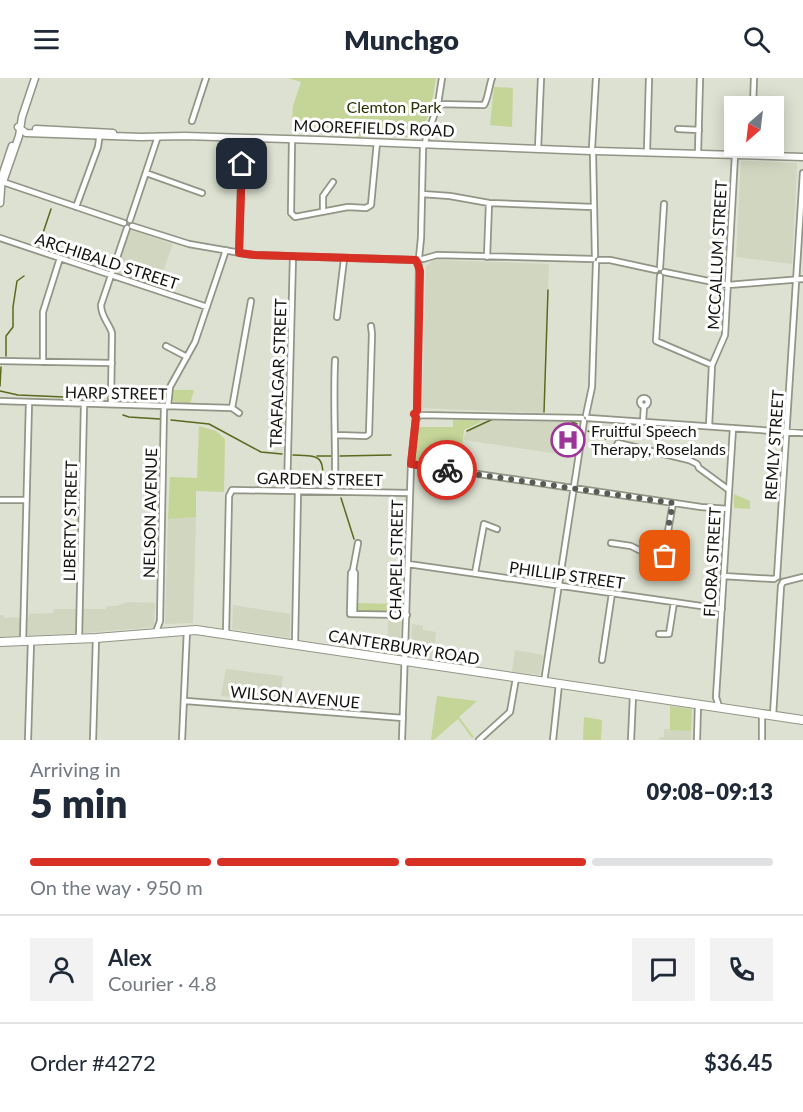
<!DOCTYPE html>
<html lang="en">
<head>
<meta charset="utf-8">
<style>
  body { margin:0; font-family:Lato,sans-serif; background:#f2f2f3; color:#1f2937; height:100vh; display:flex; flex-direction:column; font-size:22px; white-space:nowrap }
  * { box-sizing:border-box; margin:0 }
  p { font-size:20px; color:#747a83 }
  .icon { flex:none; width:33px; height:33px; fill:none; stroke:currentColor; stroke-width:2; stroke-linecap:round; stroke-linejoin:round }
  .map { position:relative; height:662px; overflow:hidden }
  .sheet { display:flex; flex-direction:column; background:#fff; flex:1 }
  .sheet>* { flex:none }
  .needle { width:39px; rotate:208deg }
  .tools { position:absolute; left:724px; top:18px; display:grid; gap:12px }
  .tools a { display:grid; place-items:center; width:60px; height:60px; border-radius:0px; background:#fff; box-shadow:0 3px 15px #0003; font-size:30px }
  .pin { position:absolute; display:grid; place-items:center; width:51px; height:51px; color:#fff; margin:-26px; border-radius:12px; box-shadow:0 3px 9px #0006 }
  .courier { position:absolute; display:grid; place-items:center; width:60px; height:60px; margin:-30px; border:4px solid #d93025; border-radius:50%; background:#fff; color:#222; box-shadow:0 2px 8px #0007 }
  .overview em { font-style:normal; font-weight:800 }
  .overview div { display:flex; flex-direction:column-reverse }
  .overview { display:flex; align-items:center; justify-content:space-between; height:102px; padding:0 30px }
  h1 { font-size:39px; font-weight:800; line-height:45px }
  .bar { display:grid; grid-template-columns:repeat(4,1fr); gap:9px 6px; align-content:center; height:72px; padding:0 30px }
  .bar i { height:8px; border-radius:4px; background:#e0e1e3 }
  .bar .current { background:#d93025 }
  .bar p { grid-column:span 4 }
  .line { display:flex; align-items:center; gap:15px; padding:0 30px; border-top:2px solid #e0e1e3 }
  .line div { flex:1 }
  .round { display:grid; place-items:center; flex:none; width:63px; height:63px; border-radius:0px; background:#f2f2f3 }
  header { display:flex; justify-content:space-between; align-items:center; height:78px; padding:0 30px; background:#fff; font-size:27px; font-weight:800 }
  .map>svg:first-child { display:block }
</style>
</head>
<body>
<header><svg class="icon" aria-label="menu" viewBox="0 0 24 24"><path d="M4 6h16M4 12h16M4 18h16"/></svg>Munchgo<svg class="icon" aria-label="search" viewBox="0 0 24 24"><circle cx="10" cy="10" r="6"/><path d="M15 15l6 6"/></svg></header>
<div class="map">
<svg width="803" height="662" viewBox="0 0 803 662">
  <rect width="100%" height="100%" fill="#dce1d1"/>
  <path fill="#d0d6bf" d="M741 83 797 85 792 186 736 179Z
    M130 152 173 166 157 210 114 196Z
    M435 182 549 186 543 335 422 330 426 188Z
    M478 342 485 344 490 342 568 343 576 347 572 378 464 362 465 354 482 346Z
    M196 439 193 545 165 546 168 441Z
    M128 524 155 525 154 549 85 555 0 559V537H3L4 540 29 539V536L53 535 54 531H106L107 528H116Z
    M233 527 290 536V560L232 551Z
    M388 540 401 541 400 577 387 575Z
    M412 546 423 548V552L436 554 433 582 411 579Z
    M515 572 543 577 540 597 512 594Z
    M226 591 283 598 280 624 221 618Z
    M664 651 691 653V662H659V659H664Z"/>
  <path fill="#c5d497" d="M288 0H436L431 30 420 58 417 59H355L354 51 299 50V42L292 43 293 28 301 4Z
    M494 9 513 10 512 49 490 47Z
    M173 312H194L190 326 172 323 170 320Z
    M453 342H478L481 344 464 352 460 389 413 384 418 349H453Z
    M199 348 216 353 225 361 224 414 196 413V439L168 441 170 399 197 400Z
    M734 416 750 423V431L734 430Z
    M356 525 401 526V535L358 534Z
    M437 618 477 623 459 639 474 659 472 660 458 641 434 662H431Z
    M670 628 692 631 691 653 670 652Z
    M584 639 602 642 601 662H583Z"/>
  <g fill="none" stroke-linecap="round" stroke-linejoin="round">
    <path stroke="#5b681d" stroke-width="1.5" d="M39 167 51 131
      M6 278V258L13 249V229L17 203 24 198
      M0 308 1 289
      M0 313 18 317 88 320
      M544 334 548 212
      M123 337 129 339 160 341
      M171 342 209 346 261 374 282 376
      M467 353 493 341 568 342 577 346
      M588 353 606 361
      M293 377C323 378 323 378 323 408
      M317 378H331
      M340 378 391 377
      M701 389 721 403
      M341 420 354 461"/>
    <defs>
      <path id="minor" d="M438 26 484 27C488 21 489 8 492 0
        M753 28 754 0
        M192 43 206 0
        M678 51 699 52
        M292 61 291 135 295 139 348 129 366 130 371 127 377 64
        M753 68 756 77
        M592 70 596 0
        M538 71 541 0
        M647 73 649 0
        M698 75 700 0
        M593 76 595 178
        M146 95 202 115
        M3 104 124 145
        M422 116 450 118 489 125 593 129
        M76 129 98 69 100 54
        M323 132V118L333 104
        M130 142 158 58
        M132 148 189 166 252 177 416 182
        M0 160 207 229
        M239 175 242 60
        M487 179 489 125
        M419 180 421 160 423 70 438 26 442 0
        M423 181 437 177 593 181
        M599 182H610L656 192
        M660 190 664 126
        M664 194 728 207 803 201
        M660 198 656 263 712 287
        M337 239 344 181
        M166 268 187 279
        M335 282C333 326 336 369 335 413
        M0 283 112 285
        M43 284V234L60 180
        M640 324a4 4 0 1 1 8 0a4 4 0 1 1-8 0Z
        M0 323 232 330
        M111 326 112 255C109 245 101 239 101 227L127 150
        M168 327 170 309 195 264 226 172
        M232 330 251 223
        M232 330 239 335
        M420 337 582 340
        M586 337 592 309 596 185
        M418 339 414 336 417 333 419 188
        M588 340 803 355
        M643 343 644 328
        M709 348 712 287 725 257 735 77
        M336 357 366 358 369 356 372 256 371 248
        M617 367 618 365 689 382 697 386 699 390 729 412
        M411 386 701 429 728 431
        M287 413 293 178
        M0 422H26
        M611 465 631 468 645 475 664 476 673 425
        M408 486 722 531
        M353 492 358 465
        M475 495 484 446 497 451
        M723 498 774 501 777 499
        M777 499 803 95
        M783 504 803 499
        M354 536 355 495 353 492 351 495 350 536 407 537
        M156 554 160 543 164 328
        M226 556 229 418 232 412 410 415
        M659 556H669L674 524
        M79 561 84 326
        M23 563 29 324
        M295 566 298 413
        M602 582 612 515
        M544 604 584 343
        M186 623 403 640
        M719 629 716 619 733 350
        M773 637 781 508 783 504
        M28 662 31 563
        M93 662 96 560
        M182 662 187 552
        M402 662 411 386 416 339
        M479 662 510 634 516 600
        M553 662 559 606
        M631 662 633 617
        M697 662 698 626
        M762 662V636"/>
      <path id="major" d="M18 49 26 55 141 59 185 58 318 62 590 73
        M36 51 113 55
        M596 73 803 79
        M3 104 19 58 22 39 35 0
        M0 125 2 98 12 68"/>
      <path id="highway" d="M0 564 96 560 196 552 803 642"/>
    </defs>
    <use href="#minor" stroke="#919586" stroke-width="8"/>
    <use href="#major" stroke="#919586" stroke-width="9"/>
    <use href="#highway" stroke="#919586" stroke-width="10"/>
    <use href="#minor" stroke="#fff" stroke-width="4.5"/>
    <use href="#major" stroke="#fff" stroke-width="6"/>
    <use href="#highway" stroke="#fff" stroke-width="8"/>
  </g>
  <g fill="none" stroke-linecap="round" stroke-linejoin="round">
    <path stroke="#595c53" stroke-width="6" stroke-dasharray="0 10.8" d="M447 392 673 425 663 476 665 478"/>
    <path stroke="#d93025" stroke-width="8" d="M242 86 239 175 255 177 416 182 420 193 417 333 414 336 416 339 411 386 447 392"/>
  </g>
  <defs>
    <symbol id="hospital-ring" viewBox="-11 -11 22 22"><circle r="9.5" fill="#fff" stroke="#9c3598" stroke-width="1.5"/><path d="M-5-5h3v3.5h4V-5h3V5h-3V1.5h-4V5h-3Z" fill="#9c3598"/></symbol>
  </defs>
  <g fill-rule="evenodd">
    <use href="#hospital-ring" x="549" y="343" width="38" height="38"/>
  </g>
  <g text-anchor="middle" stroke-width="6" stroke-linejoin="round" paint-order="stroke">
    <g font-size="16" fill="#283004" stroke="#fff">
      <text x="394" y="35">Clemton Park</text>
    </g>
    <g font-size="16" fill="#13140f" stroke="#fff">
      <text transform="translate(374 50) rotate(2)" y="6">MOOREFIELDS ROAD</text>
      <text transform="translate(717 177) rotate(-87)" y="6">MCCALLUM STREET</text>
      <text transform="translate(107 183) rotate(18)" y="6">ARCHIBALD STREET</text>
      <text transform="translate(278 295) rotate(-88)" y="6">TRAFALGAR STREET</text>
      <text transform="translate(116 315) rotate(1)" y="6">HARP STREET</text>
      <text transform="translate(774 367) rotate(-86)" y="6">REMLY STREET</text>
      <text transform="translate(320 401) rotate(1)" y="6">GARDEN STREET</text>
      <text transform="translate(150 435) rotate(-89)" y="6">NELSON AVENUE</text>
      <text transform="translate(70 443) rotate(-89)" y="6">LIBERTY STREET</text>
      <text transform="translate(396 482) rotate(-89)" y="6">CHAPEL STREET</text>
      <text transform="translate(712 484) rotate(-87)" y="6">FLORA STREET</text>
      <text transform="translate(567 497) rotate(8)" y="6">PHILLIP STREET</text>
      <text transform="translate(404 569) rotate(9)" y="6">CANTERBURY ROAD</text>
      <text transform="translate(295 619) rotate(5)" y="6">WILSON AVENUE</text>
    </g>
    <g font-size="16" fill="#13140f" stroke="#fff" text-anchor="start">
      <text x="591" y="359">Fruitful Speech<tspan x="591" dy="18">Therapy, Roselands</tspan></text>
    </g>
  </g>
</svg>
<div class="tools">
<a><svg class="needle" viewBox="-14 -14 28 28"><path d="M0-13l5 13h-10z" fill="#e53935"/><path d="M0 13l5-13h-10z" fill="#747a83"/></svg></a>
</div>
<div class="pin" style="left:665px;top:478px;background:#ea580c"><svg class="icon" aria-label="bag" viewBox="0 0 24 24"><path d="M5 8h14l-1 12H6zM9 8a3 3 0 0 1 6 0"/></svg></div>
<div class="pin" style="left:242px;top:86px;background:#1f2937"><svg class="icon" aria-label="home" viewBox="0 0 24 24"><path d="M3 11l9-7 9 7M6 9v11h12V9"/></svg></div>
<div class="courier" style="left:447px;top:392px"><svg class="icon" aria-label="bike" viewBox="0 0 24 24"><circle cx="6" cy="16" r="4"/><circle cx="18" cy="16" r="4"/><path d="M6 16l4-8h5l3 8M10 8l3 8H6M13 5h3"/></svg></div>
</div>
<section class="sheet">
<div class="overview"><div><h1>5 min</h1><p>Arriving in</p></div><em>09:08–09:13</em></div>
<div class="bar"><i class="current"></i><i class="current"></i><i class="current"></i><i></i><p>On the way · 950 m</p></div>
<div class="line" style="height:108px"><a class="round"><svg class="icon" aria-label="person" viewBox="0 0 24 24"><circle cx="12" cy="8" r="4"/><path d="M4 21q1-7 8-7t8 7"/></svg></a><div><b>Alex</b><p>Courier · 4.8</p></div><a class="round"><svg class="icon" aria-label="chat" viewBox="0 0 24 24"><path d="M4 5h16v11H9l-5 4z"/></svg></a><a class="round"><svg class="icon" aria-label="phone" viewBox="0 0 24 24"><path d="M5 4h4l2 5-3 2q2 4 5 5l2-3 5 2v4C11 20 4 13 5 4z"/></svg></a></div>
<div class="line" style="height:78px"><div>Order #4272</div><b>$36.45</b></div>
</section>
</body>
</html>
